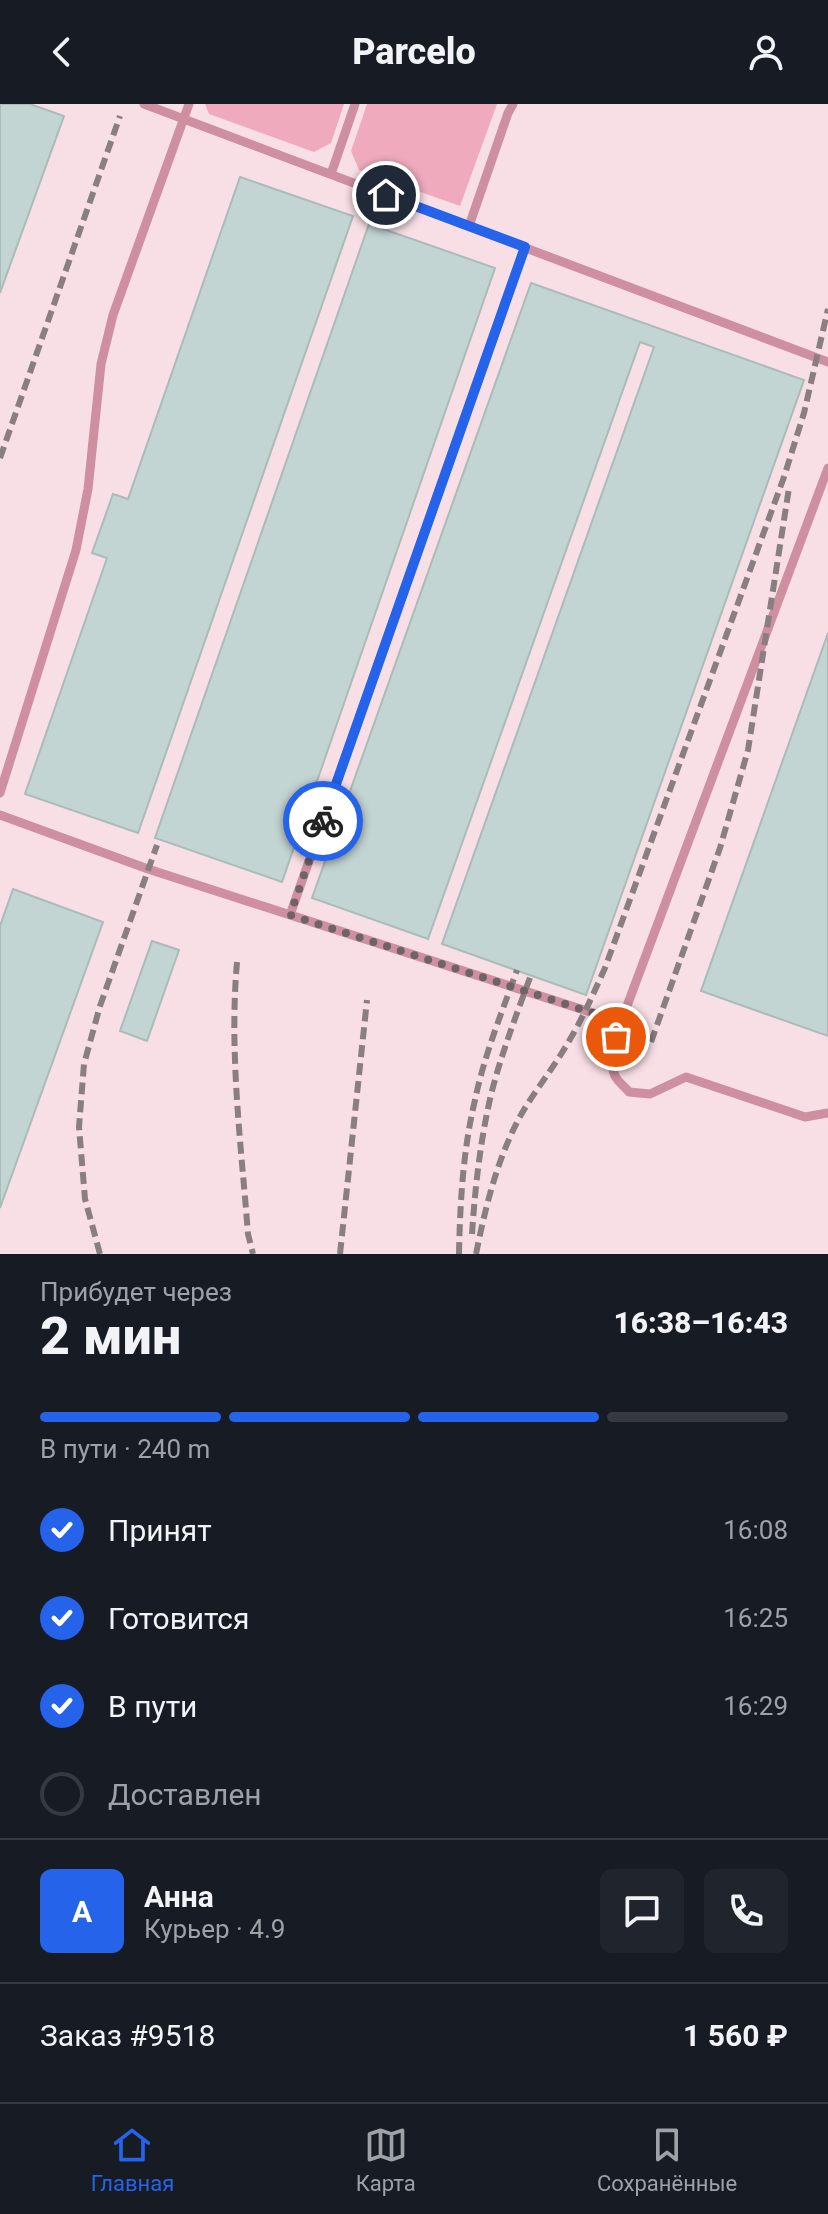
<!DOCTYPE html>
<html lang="ru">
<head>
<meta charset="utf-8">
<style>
  body { margin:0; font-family:Roboto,sans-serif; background:#20242c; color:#f1f3f6; height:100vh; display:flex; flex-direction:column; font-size:30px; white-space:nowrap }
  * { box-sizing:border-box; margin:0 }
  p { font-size:26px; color:#9ea1a6 }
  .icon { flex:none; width:44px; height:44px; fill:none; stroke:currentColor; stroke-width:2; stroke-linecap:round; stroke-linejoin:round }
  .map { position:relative; height:1150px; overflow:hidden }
  .side { display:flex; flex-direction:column; background:#171b24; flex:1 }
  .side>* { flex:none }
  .pin { position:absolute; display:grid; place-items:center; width:68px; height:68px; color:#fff; margin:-34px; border:4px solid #fff; border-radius:50%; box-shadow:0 2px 8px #0007 }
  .courier { position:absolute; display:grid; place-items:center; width:80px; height:80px; margin:-40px; border:6px solid #2563eb; border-radius:50%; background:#fff; color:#222; box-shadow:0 2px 10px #0007 }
  .summary em { font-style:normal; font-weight:800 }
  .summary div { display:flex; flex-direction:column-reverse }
  .summary { display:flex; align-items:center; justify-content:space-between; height:136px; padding:0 40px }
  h1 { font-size:52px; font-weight:800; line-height:60px }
  .bar { display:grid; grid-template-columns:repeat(4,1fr); gap:12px 8px; align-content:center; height:96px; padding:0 40px }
  .bar i { height:10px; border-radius:6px; background:#363941 }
  .bar .on { background:#2563eb }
  .bar p { grid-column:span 4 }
  .line { display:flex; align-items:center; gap:20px; padding:0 40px; border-top:2px solid #363941 }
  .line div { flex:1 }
  .round { display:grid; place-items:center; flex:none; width:84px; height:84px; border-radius:12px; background:#20242c }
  ol { padding:0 40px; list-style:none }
  li { display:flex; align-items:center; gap:24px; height:88px }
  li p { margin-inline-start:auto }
  li .icon { padding:8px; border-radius:50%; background:#2563eb; color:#fff; stroke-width:4 }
  li:last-child { color:#9ea1a6 }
  li i { width:44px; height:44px; border:4px solid #363941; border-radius:50% }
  header { display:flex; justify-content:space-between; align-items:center; height:104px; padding:0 40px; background:#171b24; font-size:36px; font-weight:800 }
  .dock { display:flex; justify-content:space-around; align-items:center; height:112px; border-top:2px solid #363941; background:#171b24; font-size:22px; color:#9ea1a6 }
  .dock a { display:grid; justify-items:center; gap:4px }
  .dock .on { color:#2563eb }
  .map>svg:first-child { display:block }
</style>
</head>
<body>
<header><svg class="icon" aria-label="back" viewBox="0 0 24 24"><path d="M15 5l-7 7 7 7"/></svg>Parcelo<svg class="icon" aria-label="person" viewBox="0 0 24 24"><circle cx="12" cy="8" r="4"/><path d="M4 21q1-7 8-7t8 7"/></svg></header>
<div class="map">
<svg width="828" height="1150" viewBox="0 0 828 1150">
  <rect width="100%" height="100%" fill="#fdedf1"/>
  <path fill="#f8dfe5" d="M0 0H828V1150H0Z"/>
  <path fill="#efabbd" d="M205 0H344L331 39 314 48 209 10Z
    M367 0H497L460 102 359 66 351 47Z"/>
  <path fill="#c3d5d3" stroke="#aabbba" stroke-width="2" d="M0 0H30L64 12 0 189Z
    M240 73 353 112 138 729 25 690 107 454 92 449 113 390 128 395Z
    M369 120 495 164 282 778 155 734Z
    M531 179 804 276 586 891 442 840 654 243 640 238 428 835 312 794Z
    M828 529V932L701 887Z
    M13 785 103 818 0 1104V822Z
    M152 837 179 846 147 937 120 927Z"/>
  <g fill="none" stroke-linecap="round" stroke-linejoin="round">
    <path stroke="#ce8fa0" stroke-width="9" d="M144 0 828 258
      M331 70 355 0
      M469 122 508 9 513 0
      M828 364 621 918C615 934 608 955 615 972 618 978 625 983 629 988L650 990 686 973 805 1013 828 1009
      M0 689 76 446 88 385 101 260 113 211 189 0
      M0 711 148 765 621 918
      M290 811 525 143"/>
    <path stroke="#897e81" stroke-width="6" stroke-dasharray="12 6" stroke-linecap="butt" d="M0 354 120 12
      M237 858C229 949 241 1039 248 1130L253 1150
      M651 938 720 744 748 646 789 384
      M472 1130C475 1085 480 1039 490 995 500 953 516 912 531 871
      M100 1150 85 1095 79 1023 84 960 100 902 157 741
      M340 1150 367 896
      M459 1150C460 1099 463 1046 475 996 484 952 502 908 517 866
      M476 1150C484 1110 494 1068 511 1031 524 1000 546 975 563 947 580 920 592 893 605 864L784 373 804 309 828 205"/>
  </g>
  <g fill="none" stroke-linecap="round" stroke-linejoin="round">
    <path stroke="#6e6467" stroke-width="8" stroke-dasharray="0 14.4" d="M323 717 290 811 621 918 616 933"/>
    <path stroke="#2563eb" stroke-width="10" d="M323 717 525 143 386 91"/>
  </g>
</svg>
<div class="pin" style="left:616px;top:933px;background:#ea580c"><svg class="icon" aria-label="bag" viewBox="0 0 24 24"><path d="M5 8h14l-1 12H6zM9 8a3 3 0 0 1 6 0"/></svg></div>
<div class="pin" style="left:386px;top:91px;background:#1f2937"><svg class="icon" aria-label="home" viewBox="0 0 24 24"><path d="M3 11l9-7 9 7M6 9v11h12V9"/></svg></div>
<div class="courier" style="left:323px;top:717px"><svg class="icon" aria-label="bike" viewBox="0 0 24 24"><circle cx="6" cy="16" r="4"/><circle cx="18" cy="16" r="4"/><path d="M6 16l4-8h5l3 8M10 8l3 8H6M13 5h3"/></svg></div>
</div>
<section class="side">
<div class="summary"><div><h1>2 мин</h1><p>Прибудет через</p></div><em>16:38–16:43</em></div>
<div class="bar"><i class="on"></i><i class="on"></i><i class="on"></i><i></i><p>В пути · 240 m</p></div>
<ol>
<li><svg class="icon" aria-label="check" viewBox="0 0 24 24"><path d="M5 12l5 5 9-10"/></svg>Принят<p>16:08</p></li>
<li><svg class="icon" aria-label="check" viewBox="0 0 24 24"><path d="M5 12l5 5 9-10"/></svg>Готовится<p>16:25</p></li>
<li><svg class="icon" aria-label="check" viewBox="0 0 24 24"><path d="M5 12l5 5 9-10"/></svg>В пути<p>16:29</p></li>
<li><i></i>Доставлен</li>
</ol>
<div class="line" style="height:144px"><b class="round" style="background:#2563eb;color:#fff">А</b><div><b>Анна</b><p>Курьер · 4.9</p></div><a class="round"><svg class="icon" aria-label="chat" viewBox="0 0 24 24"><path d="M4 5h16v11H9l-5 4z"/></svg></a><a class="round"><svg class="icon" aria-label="phone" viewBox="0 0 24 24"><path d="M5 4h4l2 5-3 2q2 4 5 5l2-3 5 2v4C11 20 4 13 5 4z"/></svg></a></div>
<div class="line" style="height:104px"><div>Заказ #9518</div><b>1 560 ₽</b></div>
</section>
<nav class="dock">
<a class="on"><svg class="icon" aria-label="home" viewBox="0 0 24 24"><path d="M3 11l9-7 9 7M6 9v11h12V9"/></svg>Главная</a>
<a><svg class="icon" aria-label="map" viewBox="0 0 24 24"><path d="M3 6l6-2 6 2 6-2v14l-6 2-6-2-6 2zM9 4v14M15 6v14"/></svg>Карта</a>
<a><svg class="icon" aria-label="saved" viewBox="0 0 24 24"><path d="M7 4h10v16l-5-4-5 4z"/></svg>Сохранённые</a>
</nav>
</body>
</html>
